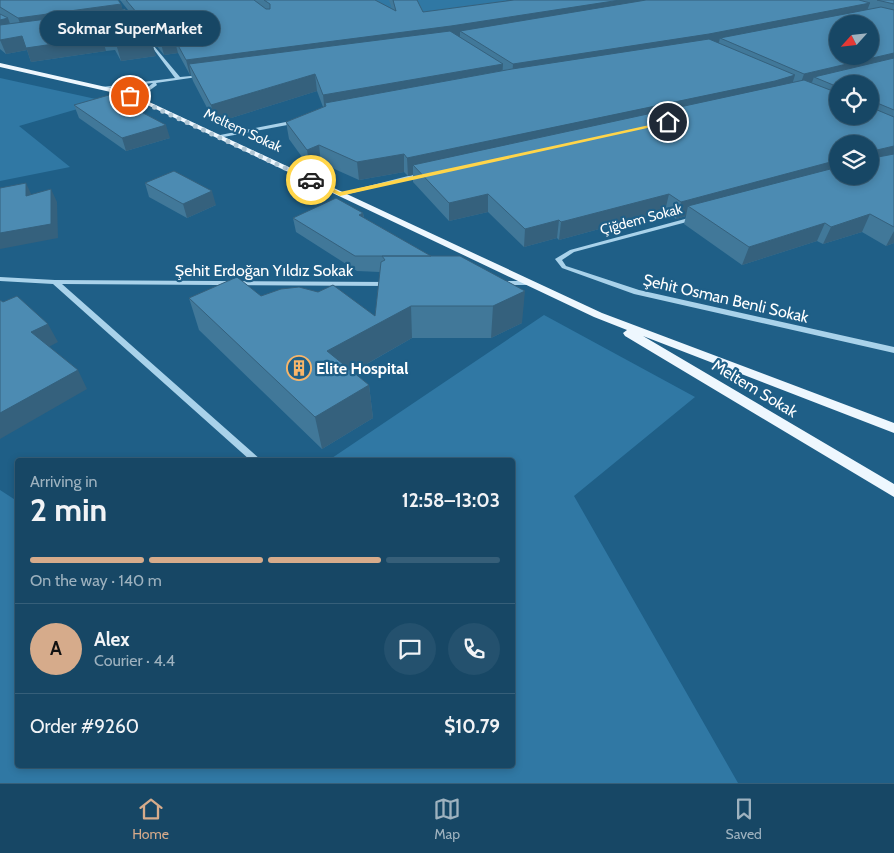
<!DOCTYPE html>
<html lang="en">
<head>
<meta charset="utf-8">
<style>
  body { margin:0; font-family:Cabin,sans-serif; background:#24516e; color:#f1f3f6; height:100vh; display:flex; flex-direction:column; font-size:19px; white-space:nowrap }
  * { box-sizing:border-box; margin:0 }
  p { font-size:16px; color:#9eb2bf }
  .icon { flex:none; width:28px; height:28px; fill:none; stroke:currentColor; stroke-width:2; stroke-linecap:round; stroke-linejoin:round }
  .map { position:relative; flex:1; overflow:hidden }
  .details { position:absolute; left:15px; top:458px; width:500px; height:310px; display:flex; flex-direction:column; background:#174765; border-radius:5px; box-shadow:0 2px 8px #0003,0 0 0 1px #365f79 }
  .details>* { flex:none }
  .needle { width:32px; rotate:243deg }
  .controls { position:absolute; left:829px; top:15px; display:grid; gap:10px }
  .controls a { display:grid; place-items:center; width:50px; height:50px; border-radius:50%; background:#174765; box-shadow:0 2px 8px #0003,0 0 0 1px #365f79; font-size:25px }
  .pin { position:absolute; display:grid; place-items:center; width:42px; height:42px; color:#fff; margin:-21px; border:2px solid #fff; border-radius:50%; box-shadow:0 1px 5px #0007 }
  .courier { position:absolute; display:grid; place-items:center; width:50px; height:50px; margin:-25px; border:4px solid #ffd54a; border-radius:50%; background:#fff; color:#222; box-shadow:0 1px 6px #0007 }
  .bubble { position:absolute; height:35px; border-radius:18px; background:#174765; box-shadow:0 2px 8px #0003,0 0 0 1px #365f79; font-size:16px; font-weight:800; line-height:35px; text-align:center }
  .head em { font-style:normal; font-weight:800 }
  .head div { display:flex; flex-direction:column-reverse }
  .head { display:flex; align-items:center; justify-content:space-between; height:85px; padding:0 15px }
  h1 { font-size:32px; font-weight:800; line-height:38px }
  .bar { display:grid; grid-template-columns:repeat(4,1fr); gap:8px 5px; align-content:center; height:60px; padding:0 15px }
  .bar i { height:6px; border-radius:4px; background:#365f79 }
  .bar .on { background:#d6ab8b }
  .bar p { grid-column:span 4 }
  .line { display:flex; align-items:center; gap:12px; padding:0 15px; border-top:1px solid #365f79 }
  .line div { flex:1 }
  .round { display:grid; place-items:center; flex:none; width:52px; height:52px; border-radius:26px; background:#24516e }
  .tab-bar { display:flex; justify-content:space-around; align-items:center; height:70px; border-top:1px solid #365f79; background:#174765; font-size:14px; color:#9eb2bf }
  .tab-bar a { display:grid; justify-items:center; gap:2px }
  .tab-bar .on { color:#d6ab8b }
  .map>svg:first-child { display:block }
</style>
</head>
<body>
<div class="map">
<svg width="894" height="783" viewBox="0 0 894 783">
  <rect width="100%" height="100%" fill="#1f5f87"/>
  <path fill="#3078a4" d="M256 0H506L522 9 313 19Z
    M0 78 105 101 19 126 70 167 0 181Z
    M544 315 695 397 574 496 738 783H0V490L17 501 18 765H512V460H329Z"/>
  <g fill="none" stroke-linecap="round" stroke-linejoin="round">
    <path fill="#a9d2ea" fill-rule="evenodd" d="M146 39H148L180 77 202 75 204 76 156 83 157 85 146 93 145 101 143 102 141 101 142 92 153 83 100 89V88L102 87 175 78Z
      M296 120 299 122 298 123 218 138 215 136Z
      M424 172 426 173V175L340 196 337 194Z
      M696 216 699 218 698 219 574 252 562 260 566 266 639 290 894 347V353L634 294 562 268 555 259 570 250Z
      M0 277 55 280 390 282 394 284 390 286 62 284 261 460H250L53 284 0 281Z
      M495 281H528L532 283 528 285H495Z"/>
    <path fill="#eef7fe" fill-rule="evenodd" d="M0 63 119 90 145 100 602 313 894 423V433L643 336 894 484V497L625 336 623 333 627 330 594 317 141 102 115 93 0 67Z"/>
  </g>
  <path fill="#417899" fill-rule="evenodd" d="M0 0 121 4 122 9 156 56 121 61 115 50 106 51 31 62 27 50 6 54 0 49Z
    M120 0H375L392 9 389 0H417L423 12 514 0H894V243L886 246 862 232 823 244 817 241 742 265 684 224 686 216 676 219 665 211 559 240 557 238 524 247 488 212 449 221 413 182V175L408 176 404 172 359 180 321 163 310 168 289 139 286 122 323 107 317 91 215 123 193 81 191 75H190L178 53 164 55ZM838 84H870V116H838ZM838 144H870V176H838Z
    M74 105 170 138 126 151 79 118Z
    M145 183 216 205 187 218 149 197Z
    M363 213 364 218 522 323 491 338H412L353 372 369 385 373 418 322 449 199 330 189 298 261 296 375 316 380 272 357 271 296 232 293 218Z"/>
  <path fill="#35617d" d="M620 0H696L460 31V39L189 64 191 75H190L186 60Z
    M870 3 865 16 720 38 718 46 512 79 513 64Z
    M121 4 125 17 23 31 18 18Z
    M8 18 13 32 0 34V20Z
    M22 36 102 37 106 51 31 62 27 50 6 54 0 40Z
    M174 38 178 53 164 55 160 40Z
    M152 42 156 56 121 61 117 47Z
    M894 53V65L814 77 811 85 799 88 804 74Z
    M503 64 502 80 325 103 326 113H325L323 95Z
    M315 74 317 91 215 123 211 105Z
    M795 75 790 91 413 165V175L408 176 407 158Z
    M166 125 170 138 126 151 122 138Z
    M319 145 321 163 310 168 307 150Z
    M894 146V161L870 166 877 150Z
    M404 154V172L359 180 357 162Z
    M838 160V175L688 206 686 216 676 219 681 202Z
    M26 183 32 196H26Z
    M51 189 57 202 58 238 0 249V233Z
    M212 191 216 205 187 218 183 204Z
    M488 194V212L449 221V203Z
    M669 194 665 211 559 240 561 222Z
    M363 213 365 227 359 215Z
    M870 214 862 232 823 244 831 227Z
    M559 220 557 238 524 247 525 229Z
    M825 223 817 241 742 265 749 247Z
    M894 231V243L886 246Z
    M525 291 522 323 491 338 493 306Z
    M411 306 412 338 333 383 327 351Z
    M48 324 58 342 41 351 31 332Z
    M78 370 87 389 0 439V413Z
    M369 385 373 418 322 449 315 417Z"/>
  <path fill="#4c8bb2" stroke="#35617d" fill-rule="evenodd" d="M0 0H118L121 4 18 18 0 7Z
    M126 0H254L266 9H270V4L264 0H375L396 11 393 0H417L423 12 514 0H620L451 26 186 60 174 38 160 40Z
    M646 0H859L870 3 709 34 513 64 460 31Z
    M877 0H894V4Z
    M881 7 894 10V53L804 74 720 38ZM838 24H870V56H838Z
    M125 9 152 42 117 47 111 36 102 37 26 48 22 36 0 40V25Z
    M0 14 8 18 0 20Z
    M450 31 503 64 323 95 315 74 211 105 189 64Z
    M709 39 795 75 775 81 407 158 404 154 357 162 319 145 307 150 286 122 326 106 325 103 512 69Z
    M894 58V110L870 100V84H838V87L814 77Z
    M804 80 838 93V116H870V107L894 117V146L877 150 876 156 878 157 894 154V227L870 214 831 227 825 223 749 247 688 206 838 167V176H870V144H838V160L681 202 669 194 561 222 559 220 525 229 488 194 449 203 413 165Z
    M109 95 166 125 122 138 74 105Z
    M174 171 212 191 183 204 145 183Z
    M26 183V196L51 189V224L0 233V188Z
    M336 198 363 213 359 215 431 256H355L293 218Z
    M382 256H460L525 291 493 306H411L327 351 369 385 315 417 189 298 237 277 261 296 281 289 299 287 318 292 333 285 375 316 381 262 385 260Z
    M17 296 48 324 31 332 78 370 0 413V300L3 302Z"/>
  <path fill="#ffd54a" d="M668 121 670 123 340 196 309 180 313 179 340 192Z"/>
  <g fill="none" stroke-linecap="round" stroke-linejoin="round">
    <path stroke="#b1c7d5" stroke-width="5" stroke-dasharray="0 9" d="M130 96 311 180"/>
  </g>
  <defs>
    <symbol id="building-ring" viewBox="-11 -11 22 22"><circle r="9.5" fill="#1f5f87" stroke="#f8b66a" stroke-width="1.5"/><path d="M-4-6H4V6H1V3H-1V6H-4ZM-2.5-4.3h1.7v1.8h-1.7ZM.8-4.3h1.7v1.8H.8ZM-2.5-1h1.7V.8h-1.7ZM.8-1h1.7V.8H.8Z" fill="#f8b66a"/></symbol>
  </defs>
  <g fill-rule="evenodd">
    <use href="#building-ring" x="285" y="354" width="28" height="28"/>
  </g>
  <g text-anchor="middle" stroke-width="4.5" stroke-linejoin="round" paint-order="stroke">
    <g font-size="14" fill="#fff" stroke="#1f5f87">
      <text transform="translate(243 130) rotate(25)" y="5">Meltem Sokak</text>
      <text transform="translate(641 219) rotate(-15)" y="5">Çiğdem Sokak</text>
    </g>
    <g font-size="16" fill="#fff" stroke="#1f5f87">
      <text x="264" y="276">Şehit Erdoğan Yıldız Sokak</text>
      <text transform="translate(726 298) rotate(13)" y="6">Şehit Osman Benli Sokak</text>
      <text transform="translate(755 388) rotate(31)" y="6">Meltem Sokak</text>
    </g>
    <g font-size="16" font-weight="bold" fill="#fff" stroke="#1f5f87" text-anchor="start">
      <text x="316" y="374">Elite Hospital</text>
    </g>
  </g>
</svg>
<div class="controls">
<a><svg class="needle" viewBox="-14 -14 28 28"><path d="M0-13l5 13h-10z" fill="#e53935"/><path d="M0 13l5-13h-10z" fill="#9eb2bf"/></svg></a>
<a><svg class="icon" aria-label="locate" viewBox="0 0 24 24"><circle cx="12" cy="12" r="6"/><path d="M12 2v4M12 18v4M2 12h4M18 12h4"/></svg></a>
<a><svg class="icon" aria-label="layers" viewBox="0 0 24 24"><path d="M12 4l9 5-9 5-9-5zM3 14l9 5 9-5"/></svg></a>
</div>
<div class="pin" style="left:130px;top:96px;background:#ea580c"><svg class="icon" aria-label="bag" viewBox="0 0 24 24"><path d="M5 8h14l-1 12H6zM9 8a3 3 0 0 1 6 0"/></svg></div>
<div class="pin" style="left:668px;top:122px;background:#1f2937"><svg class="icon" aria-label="home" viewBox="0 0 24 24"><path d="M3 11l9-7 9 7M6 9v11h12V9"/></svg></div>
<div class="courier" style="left:311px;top:180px"><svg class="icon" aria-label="car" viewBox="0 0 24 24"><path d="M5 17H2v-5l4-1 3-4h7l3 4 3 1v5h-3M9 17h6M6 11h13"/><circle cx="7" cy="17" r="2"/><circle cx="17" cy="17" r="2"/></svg></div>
<div class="bubble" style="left:40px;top:11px;width:180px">Sokmar SuperMarket</div>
<section class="details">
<div class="head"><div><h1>2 min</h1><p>Arriving in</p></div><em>12:58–13:03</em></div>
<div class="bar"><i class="on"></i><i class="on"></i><i class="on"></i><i></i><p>On the way · 140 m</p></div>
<div class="line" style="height:90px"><b class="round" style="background:#d6ab8b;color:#111">A</b><div><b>Alex</b><p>Courier · 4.4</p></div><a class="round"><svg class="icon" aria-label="chat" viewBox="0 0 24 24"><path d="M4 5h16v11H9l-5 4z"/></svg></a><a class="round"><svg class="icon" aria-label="phone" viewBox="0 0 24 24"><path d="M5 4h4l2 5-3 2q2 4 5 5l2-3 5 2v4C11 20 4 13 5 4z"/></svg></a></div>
<div class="line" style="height:65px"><div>Order #9260</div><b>$10.79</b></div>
</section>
</div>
<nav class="tab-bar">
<a class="on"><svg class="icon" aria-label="home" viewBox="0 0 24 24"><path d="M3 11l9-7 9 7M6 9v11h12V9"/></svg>Home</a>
<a><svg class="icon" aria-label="map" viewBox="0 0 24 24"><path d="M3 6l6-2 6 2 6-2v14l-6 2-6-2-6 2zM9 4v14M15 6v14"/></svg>Map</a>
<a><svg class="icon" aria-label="saved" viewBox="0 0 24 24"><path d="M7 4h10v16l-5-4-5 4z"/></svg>Saved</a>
</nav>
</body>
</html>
